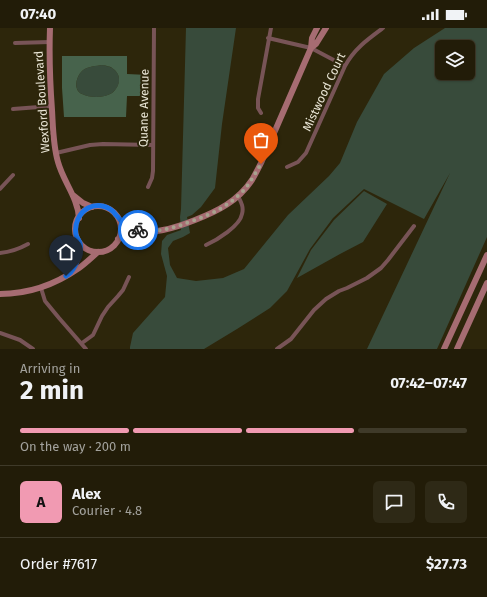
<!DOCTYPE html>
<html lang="en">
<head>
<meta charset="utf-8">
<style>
  body { margin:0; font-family:"Fira Sans",sans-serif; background:#2e2916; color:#f1f3f6; height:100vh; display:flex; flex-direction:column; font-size:15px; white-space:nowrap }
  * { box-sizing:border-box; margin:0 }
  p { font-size:13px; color:#a2a19c }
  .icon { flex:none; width:22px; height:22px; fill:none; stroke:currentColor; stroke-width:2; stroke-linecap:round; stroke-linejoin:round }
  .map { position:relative; height:321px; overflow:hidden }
  .side { display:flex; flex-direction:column; background:#221c08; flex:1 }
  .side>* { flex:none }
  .controls { position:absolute; left:435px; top:12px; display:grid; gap:8px }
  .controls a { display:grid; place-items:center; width:40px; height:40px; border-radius:6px; background:#221c08; box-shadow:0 1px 3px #0004,0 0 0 1px #3f3a29; font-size:20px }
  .pin { position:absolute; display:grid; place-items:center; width:34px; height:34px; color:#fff; margin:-41px -17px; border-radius:50% 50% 50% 0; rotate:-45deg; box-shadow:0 0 4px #0007 }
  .pin .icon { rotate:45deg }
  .courier { position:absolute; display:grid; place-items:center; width:40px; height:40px; margin:-20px; border:3px solid #1a73e8; border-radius:50%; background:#fff; color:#222; box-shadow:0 1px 5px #0007 }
  .overview em { font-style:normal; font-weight:700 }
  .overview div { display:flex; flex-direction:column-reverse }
  .overview { display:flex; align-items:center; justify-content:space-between; height:68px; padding:0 20px }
  h1 { font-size:26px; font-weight:700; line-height:30px }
  .bar { display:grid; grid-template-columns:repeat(4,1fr); gap:6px 4px; align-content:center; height:48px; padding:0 20px }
  .bar i { height:5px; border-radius:3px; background:#3f3a29 }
  .bar .selected { background:#f19ab2 }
  .bar p { grid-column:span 4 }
  .line { display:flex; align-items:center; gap:10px; padding:0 20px; border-top:1px solid #3f3a29 }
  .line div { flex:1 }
  .round { display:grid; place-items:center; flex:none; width:42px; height:42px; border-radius:6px; background:#2e2916 }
  .status { display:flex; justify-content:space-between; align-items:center; height:28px; padding:0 20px; background:#221c08; direction:ltr }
  .status svg { height:11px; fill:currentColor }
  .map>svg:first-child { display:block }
</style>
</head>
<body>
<div class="status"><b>07:40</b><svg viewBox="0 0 49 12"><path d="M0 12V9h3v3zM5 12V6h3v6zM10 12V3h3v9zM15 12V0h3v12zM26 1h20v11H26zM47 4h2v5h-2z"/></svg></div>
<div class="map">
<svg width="487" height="321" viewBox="0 0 487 321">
  <rect width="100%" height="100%" fill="#2d260b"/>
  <path fill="#384b3b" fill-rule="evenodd" d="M186 0H236L222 96 215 160 201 179 192 187 187 189 190 205 183 209 173 213 168 220 170 237 177 250 196 253 223 250 244 241 288 187 329 148 340 135 357 94 384 46 414 20 445 0H487V209L437 321H367L450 145 424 191 364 161 333 190 310 221 287 263 270 280 237 301 204 321H130V319L133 305 165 269 167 248 161 226 162 213 167 207 181 202 180 189 181 181ZM442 19H468V45H442Z
    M103 37C105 38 109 38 112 40 122 46 121 58 112 65 104 70 90 70 82 66 73 62 76 49 82 43 88 38 96 38 103 37Z
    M364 163 387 176 363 214 340 226 297 250 311 222 334 192Z"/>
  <path fill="#47634c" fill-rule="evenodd" d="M62 28H127V46L148 47 147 68H127L126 89H64L62 60ZM103 37C105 38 110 38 112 40 122 46 121 58 112 65 104 70 90 70 82 66 73 62 76 49 82 43 88 38 96 38 103 37Z"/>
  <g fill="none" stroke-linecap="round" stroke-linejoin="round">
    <path stroke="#785457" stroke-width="4" d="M268 10 311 20 345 38
      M15 15 50 14
      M13 81 52 78
      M261 85 258 80V71L271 0
      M56 125 90 117 103 116 153 117
      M287 139 298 134 306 125 345 38C354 21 368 11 383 0
      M148 159 152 150 153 143 154 0
      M0 161 13 147
      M206 217C217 212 240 198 242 186 244 179 241 174 238 168
      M0 225C10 224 19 221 28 216
      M41 260 45 273 59 290 86 321
      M0 305 20 312 33 321
      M82 315 93 307 102 288 108 279 118 268 123 262 129 249
      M277 321 291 311 314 282 326 271 339 263 347 260 367 250 381 240 388 232 414 198"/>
    <path stroke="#a66c72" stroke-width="6" d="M50 0C49 27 50 55 52 82 53 99 53 117 58 134 63 153 78 170 79 190
      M311 20 316 16 326 0
      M73 167 83 175 92 179
      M75 201a23 23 0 1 1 46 0a23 23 0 1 1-46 0Z
      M120 192C126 198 133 201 142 203
      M118 211C134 203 147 205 163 202 174 200 185 196 195 192 218 183 238 173 252 152 255 147 258 141 261 135L311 20 312 10 317 0
      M71 244 78 230 80 216
      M0 266C28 266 56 256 79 240 86 235 92 229 98 224
      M444 321 487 227
      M457 321 487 255"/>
  </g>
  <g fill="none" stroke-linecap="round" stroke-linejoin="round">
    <path stroke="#a7a28e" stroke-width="4" stroke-dasharray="0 7.2" d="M138 202C157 205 174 200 192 193 212 186 227 179 242 164 250 156 255 145 261 136"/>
    <path stroke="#1a73e8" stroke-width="5" d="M66 248C67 247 71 245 71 244 76 238 82 222 80 215 79 212 77 210 76 207 74 196 79 185 88 180 98 175 110 178 116 187 119 190 121 193 124 196 128 199 133 201 138 202"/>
  </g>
  <g text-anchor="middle" stroke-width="4" stroke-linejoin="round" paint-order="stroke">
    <g font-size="12" fill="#e8e4d4" stroke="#2d260b">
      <text transform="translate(324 64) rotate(-65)" y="4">Mistwood Court</text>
      <text transform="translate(42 74) rotate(-94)" y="4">Wexford Boulevard</text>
      <text transform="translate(144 80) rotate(-89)" y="4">Quane Avenue</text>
    </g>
  </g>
</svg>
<div class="controls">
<a><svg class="icon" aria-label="layers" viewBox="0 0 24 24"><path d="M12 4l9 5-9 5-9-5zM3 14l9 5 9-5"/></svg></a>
</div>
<div class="pin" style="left:261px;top:136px;background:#ea580c"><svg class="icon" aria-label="bag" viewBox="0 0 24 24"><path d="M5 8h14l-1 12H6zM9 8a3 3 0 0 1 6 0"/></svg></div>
<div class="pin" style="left:66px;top:248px;background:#1f2937"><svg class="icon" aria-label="home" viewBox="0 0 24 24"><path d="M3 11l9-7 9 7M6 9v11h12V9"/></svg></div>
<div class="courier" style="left:138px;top:202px"><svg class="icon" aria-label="bike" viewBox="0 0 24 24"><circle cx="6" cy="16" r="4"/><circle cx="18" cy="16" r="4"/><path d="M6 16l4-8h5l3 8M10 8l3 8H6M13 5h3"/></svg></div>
</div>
<section class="side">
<div class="overview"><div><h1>2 min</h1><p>Arriving in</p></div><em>07:42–07:47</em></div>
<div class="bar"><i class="selected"></i><i class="selected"></i><i class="selected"></i><i></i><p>On the way · 200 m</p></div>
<div class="line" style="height:72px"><b class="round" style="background:#f19ab2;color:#111">A</b><div><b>Alex</b><p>Courier · 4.8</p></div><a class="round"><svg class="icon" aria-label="chat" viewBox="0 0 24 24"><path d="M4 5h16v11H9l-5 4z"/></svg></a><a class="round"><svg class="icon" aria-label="phone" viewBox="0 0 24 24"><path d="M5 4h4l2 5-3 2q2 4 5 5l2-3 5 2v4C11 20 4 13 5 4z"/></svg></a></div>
<div class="line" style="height:52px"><div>Order #7617</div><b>$27.73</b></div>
</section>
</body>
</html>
